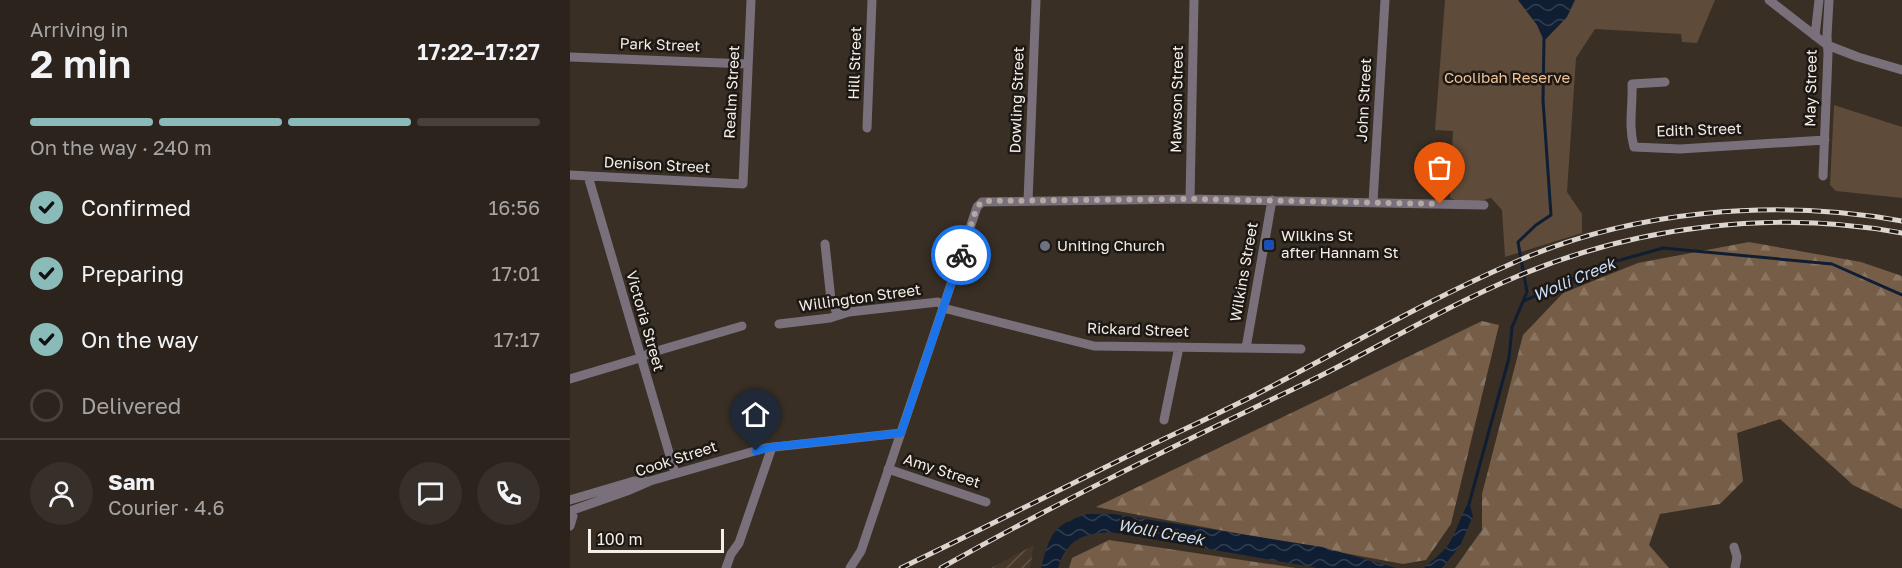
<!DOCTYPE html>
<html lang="en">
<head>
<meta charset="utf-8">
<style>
  body { margin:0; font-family:"Golos Text",sans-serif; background:#372f29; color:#f1f3f6; height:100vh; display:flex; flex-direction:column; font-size:22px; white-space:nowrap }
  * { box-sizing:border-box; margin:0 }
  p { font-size:20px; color:#a6a4a3 }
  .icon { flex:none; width:33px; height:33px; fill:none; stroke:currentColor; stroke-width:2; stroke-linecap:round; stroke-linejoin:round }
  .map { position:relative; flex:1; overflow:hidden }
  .drawer { display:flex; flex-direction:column; background:#2b231c; width:570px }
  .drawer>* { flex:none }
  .scale { position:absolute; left:18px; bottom:15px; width:136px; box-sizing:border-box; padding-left:6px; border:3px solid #f4eee7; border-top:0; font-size:16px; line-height:21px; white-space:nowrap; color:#f4eee7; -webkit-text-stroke:4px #1d1814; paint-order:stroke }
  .pin { position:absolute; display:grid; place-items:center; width:51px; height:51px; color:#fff; margin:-62px -26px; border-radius:50% 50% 50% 0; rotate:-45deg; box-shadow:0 0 6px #0007 }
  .pin .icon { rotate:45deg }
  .courier { position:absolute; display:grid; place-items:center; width:60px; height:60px; margin:-30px; border:4px solid #1a73e8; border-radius:50%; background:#fff; color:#222; box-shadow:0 2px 8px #0007 }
  .head em { font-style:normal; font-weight:600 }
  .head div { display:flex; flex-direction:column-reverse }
  .head { display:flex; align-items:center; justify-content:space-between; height:102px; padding:0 30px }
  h1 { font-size:39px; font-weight:600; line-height:45px }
  .bar { display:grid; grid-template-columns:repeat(4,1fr); gap:9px 6px; align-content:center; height:72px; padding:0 30px }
  .bar i { height:8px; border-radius:4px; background:#47403b }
  .bar .on { background:#8bbbb9 }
  .bar p { grid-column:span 4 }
  .line { display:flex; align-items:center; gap:15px; padding:0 30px; border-top:2px solid #47403b }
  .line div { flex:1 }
  .round { display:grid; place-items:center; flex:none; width:63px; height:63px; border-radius:32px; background:#372f29 }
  ol { padding:0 30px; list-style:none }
  li { display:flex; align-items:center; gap:18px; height:66px }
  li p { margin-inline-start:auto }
  li .icon { padding:6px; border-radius:50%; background:#8bbbb9; color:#111; stroke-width:4 }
  li:last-child { color:#a6a4a3 }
  li i { width:33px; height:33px; border:3px solid #47403b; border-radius:50% }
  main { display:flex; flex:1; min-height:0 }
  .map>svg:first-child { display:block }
</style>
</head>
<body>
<main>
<section class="drawer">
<div class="head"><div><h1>2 min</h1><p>Arriving in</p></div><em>17:22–17:27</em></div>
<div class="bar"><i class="on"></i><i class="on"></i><i class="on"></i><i></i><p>On the way · 240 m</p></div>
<ol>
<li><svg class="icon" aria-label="check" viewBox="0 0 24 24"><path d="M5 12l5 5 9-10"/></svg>Confirmed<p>16:56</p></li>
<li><svg class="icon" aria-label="check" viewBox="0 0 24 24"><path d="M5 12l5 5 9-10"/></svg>Preparing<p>17:01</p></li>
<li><svg class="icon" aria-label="check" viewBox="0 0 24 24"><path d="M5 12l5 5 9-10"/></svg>On the way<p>17:17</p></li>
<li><i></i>Delivered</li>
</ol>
<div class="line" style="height:108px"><a class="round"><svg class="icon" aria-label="person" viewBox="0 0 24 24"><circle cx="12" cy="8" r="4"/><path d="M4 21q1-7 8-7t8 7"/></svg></a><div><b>Sam</b><p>Courier · 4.6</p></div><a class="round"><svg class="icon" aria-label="chat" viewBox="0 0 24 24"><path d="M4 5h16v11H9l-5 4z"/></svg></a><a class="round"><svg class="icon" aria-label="phone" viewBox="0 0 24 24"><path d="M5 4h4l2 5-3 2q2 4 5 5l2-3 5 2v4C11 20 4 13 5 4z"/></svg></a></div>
</section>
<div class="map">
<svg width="1332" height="568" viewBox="0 0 1332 568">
  <defs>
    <pattern id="industrial-furrows" width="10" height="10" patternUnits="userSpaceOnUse" patternTransform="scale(1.5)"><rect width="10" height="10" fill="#463729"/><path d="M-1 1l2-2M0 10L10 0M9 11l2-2" fill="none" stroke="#615448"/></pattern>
    <pattern id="forest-firs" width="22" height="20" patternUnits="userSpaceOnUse" patternTransform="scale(1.5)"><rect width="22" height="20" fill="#755d47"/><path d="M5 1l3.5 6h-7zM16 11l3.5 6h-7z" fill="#897562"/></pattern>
    <pattern id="water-waves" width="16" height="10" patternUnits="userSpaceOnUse" patternTransform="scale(1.5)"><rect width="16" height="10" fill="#0f1e33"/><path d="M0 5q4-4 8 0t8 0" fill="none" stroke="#333f51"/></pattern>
  </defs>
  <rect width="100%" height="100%" fill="#392f25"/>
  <path fill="url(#industrial-furrows)" d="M464 545 460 568H421Z"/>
  <path fill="url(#forest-firs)" d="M1179 242 1291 262 1332 276V509L1283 485 1210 419 1167 433 1173 481 1150 504 1090 514 1079 545 1099 568H885L912 530V494L953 335 993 293 1068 263Z
    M912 321 929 325 881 524 856 560 833 564 526 507Z
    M539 540 726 568H499L502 558Z"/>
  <path fill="#5e4b39" d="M875 0H1145L1127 43 1112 42 1111 34 1025 29 1006 58 997 192 1012 214V233L935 257 932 210 921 198C907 202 893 204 880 198L883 131 865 130Z
    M1264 105 1332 127V198L1266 191 1260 185Z"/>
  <path fill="url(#water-waves)" d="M948 0H1005L997 17 974 41 967 25Z
    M899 502 903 516 890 546 872 568H854C862 561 872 553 878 545 887 532 890 516 899 502Z
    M517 514H543L752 547 826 568H748L540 532C512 534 497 539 488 568H471C481 533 481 526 517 514Z"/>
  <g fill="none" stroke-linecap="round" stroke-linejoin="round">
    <path stroke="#0f1e33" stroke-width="3" d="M954 301 1036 264 1093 248 1262 264 1332 295
      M899 504 939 358 942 327 957 292 948 242 966 225 981 215 973 100 974 38"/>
    <path stroke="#79707b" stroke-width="9" d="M1199 0 1257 45 1288 57 1332 70
      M1245 36 1249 0
      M0 57 178 64
      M1095 82 1062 84C1063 106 1058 126 1064 147L1110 149 1255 140
      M297 128 302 0
      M0 175 173 184 181 0
      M18 176 105 473
      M1253 176 1258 54 1257 36 1259 0
      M620 199 624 0
      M458 201 466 0
      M803 202 815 0
      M255 244 261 300 268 315
      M209 324 260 318 279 312 368 302 377 309 524 346 731 349
      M676 348 702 200
      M0 379 70 358 80 353 172 326
      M594 420 609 347
      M318 469 416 502
      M0 500 64 481H75
      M0 511 57 491 80 481 195 448 331 433
      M0 526 3 516 2 511
      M1164 547 1167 557 1165 568
      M156 568 161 554 169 543 202 447
      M280 568 291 551 407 207 412 202 620 199 914 205"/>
    <defs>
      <path id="rail" d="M331 568C404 533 477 496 550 460 595 438 642 417 687 394 772 350 855 301 943 263 1062 210 1204 198 1332 221
        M371 568C489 501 611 443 734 384 806 349 874 307 948 276 1067 226 1205 209 1332 233"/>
    </defs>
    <use href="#rail" stroke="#ddd6cf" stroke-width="5"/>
    <use href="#rail" stroke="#1d1814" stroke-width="3" stroke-dasharray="9" stroke-linecap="butt"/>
  </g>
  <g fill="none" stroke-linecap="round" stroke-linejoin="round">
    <path stroke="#b3aba3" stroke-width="6" stroke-dasharray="0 10.8" d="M391 255 407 207 412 202 417 201 620 199 870 204"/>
    <path stroke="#1a73e8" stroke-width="8" d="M186 451 202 447 331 433 391 255"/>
  </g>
  <rect fill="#1a4fb4" stroke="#1d1814" stroke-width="2" x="693" y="239" width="12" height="12" rx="3"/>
  <circle fill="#6b7280" stroke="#1d1814" stroke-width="2" cx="475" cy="246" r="6"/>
  <g text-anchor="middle" stroke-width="5" stroke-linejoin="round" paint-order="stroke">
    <g font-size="15" fill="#f4eee7" stroke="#1d1814">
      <text transform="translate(90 45) rotate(2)" y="5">Park Street</text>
      <text transform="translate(285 63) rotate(-88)" y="5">Hill Street</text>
      <text transform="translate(1241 88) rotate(-89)" y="5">May Street</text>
      <text transform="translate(162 92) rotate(-87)" y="5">Realm Street</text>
      <text transform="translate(607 99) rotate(-89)" y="5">Mawson Street</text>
      <text transform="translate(447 100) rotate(-88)" y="5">Dowling Street</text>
      <text transform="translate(794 100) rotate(-87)" y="5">John Street</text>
      <text transform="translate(1129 130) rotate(-2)" y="5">Edith Street</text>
      <text transform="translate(87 165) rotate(3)" y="5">Denison Street</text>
      <text transform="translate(674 272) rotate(-80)" y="5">Wilkins Street</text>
      <text transform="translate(290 298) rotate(-8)" y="5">Willington Street</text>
      <text transform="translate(75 321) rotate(74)" y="5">Victoria Street</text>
      <text transform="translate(568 330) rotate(2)" y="5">Rickard Street</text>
      <text transform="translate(106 459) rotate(-18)" y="5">Cook Street</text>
      <text transform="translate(372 471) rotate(18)" y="5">Amy Street</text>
    </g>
    <g font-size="15" fill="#efc398" stroke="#1d1814">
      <text x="937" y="83">Coolibah Reserve</text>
    </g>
    <g font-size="15" fill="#f4eee7" stroke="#1d1814" text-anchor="start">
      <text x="711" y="241">Wilkins St<tspan x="711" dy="17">after Hannam St</tspan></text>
      <text x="487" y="251">Uniting Church</text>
    </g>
    <g font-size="16" font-style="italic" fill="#c9defa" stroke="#1d1814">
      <text transform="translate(1004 279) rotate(-23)" y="6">Wolli Creek</text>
      <text transform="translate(591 532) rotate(10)" y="6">Wolli Creek</text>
    </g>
  </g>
</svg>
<div class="scale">100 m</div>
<div class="pin" style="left:870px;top:204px;background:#ea580c"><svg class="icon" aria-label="bag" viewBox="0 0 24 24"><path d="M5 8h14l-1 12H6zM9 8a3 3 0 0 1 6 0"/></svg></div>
<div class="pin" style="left:186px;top:451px;background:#1f2937"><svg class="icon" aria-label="home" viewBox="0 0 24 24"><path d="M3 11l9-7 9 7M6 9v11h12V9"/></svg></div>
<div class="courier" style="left:391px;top:255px"><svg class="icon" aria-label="bike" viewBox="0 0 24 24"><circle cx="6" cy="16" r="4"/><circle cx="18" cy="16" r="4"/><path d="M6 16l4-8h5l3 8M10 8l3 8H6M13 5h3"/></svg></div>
</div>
</main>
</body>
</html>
